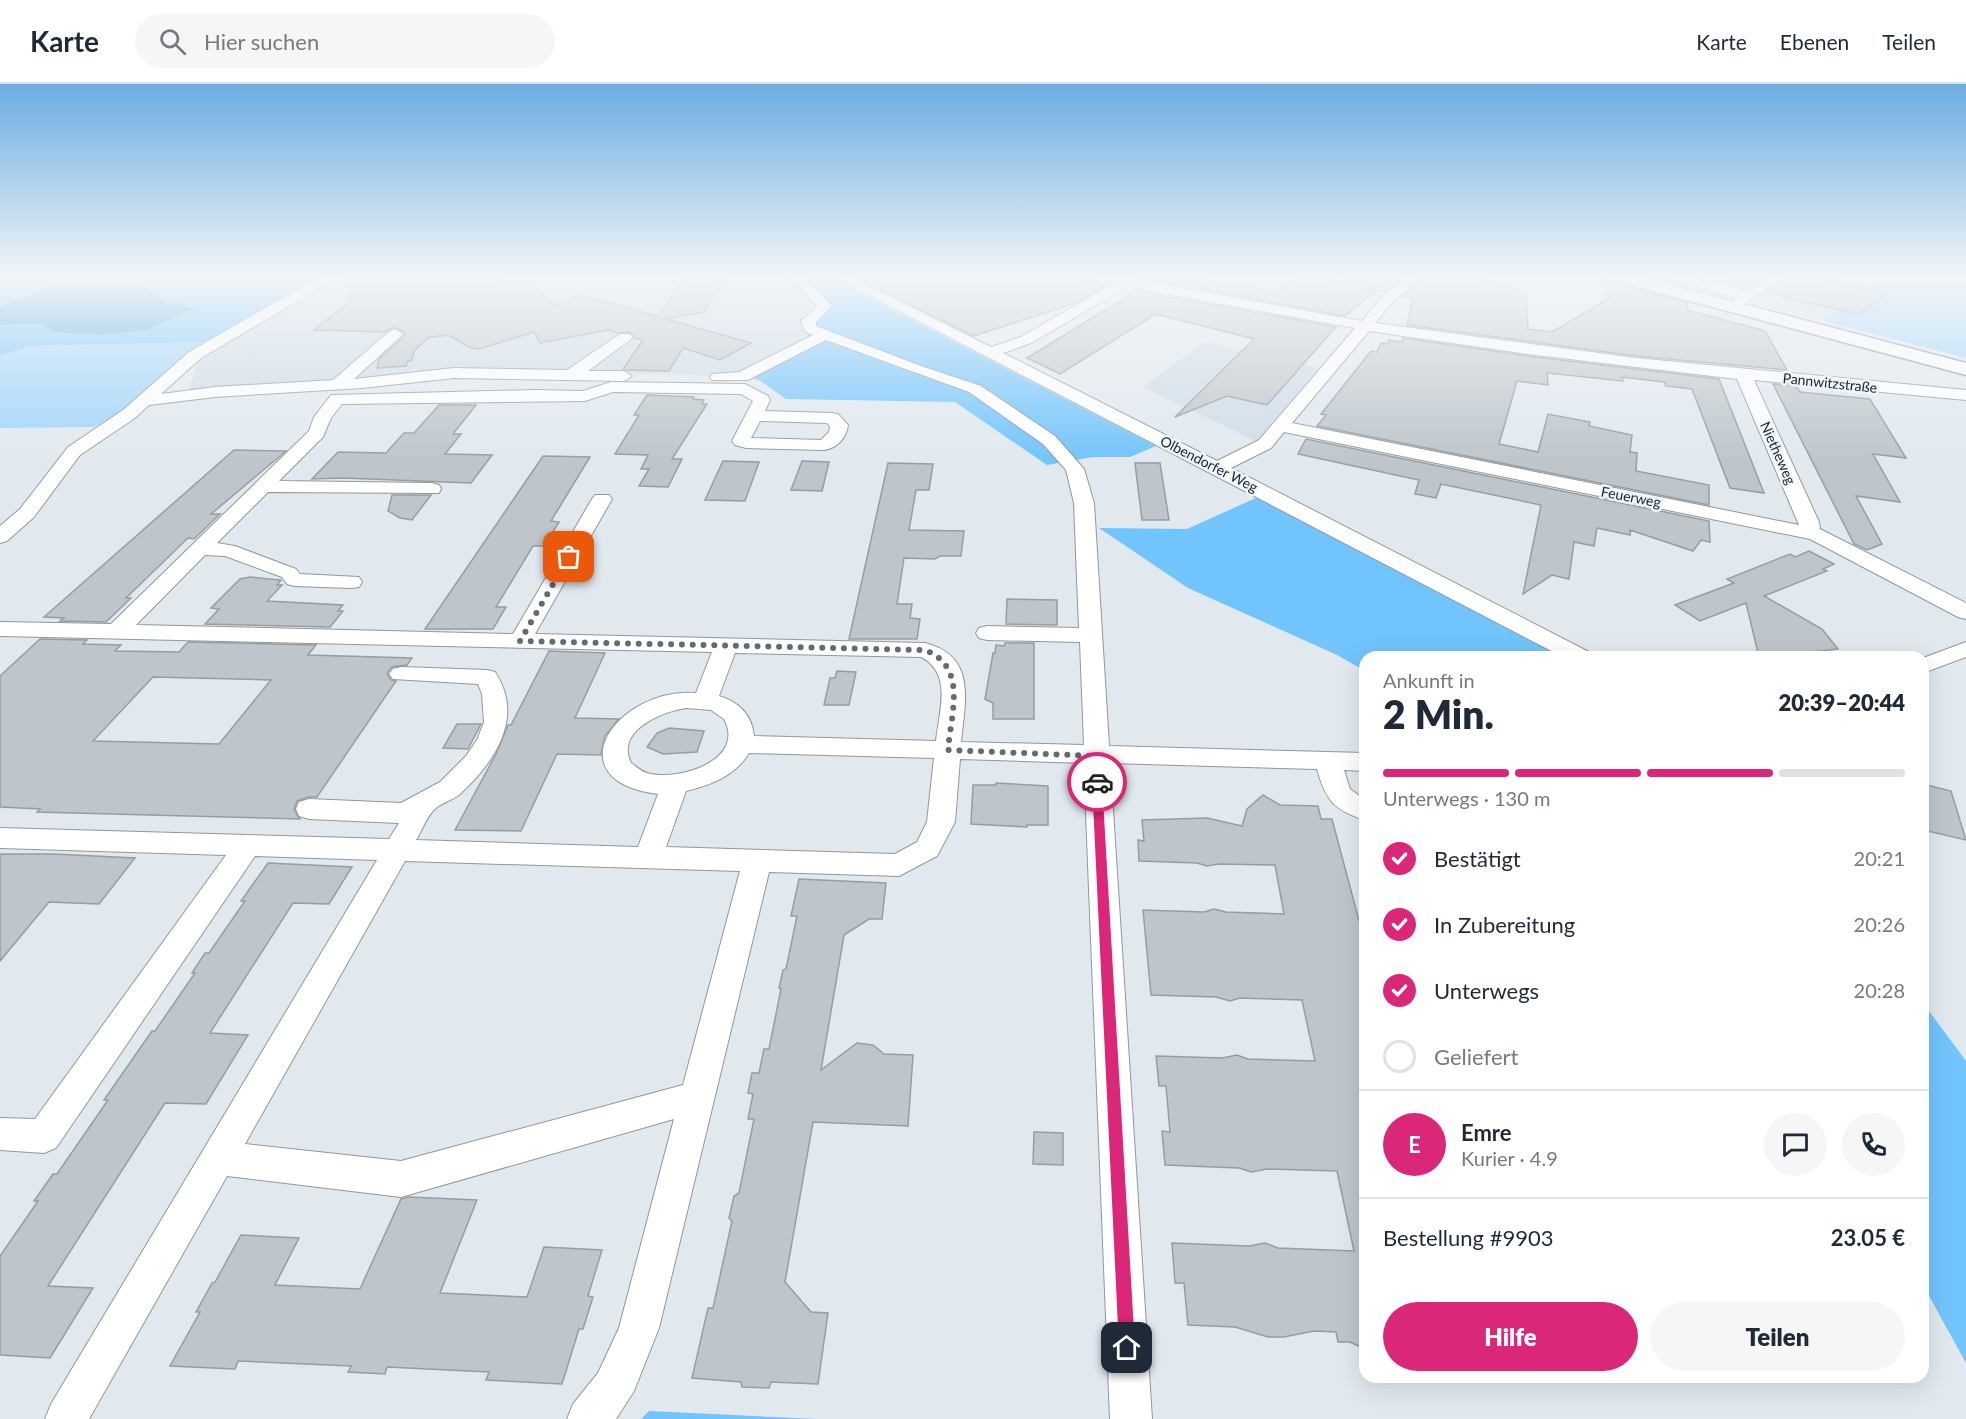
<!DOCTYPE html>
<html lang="de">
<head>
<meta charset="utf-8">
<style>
  body { margin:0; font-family:Lato,sans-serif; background:#f6f6f7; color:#1f2937; height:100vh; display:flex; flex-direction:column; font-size:22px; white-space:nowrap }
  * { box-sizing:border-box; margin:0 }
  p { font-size:20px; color:#747a83 }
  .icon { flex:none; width:33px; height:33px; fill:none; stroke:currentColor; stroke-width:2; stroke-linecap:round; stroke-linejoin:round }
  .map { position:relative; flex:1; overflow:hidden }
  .sheet { position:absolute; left:1359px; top:567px; width:570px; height:732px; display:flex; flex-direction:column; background:#fff; border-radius:18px; box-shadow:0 6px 24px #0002 }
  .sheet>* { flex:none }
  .pin { position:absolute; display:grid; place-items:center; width:51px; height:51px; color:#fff; margin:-26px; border-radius:12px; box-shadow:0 3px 9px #0006 }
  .courier { position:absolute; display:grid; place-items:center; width:60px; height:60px; margin:-30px; border:4px solid #db2777; border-radius:50%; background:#fff; color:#222; box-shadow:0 2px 8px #0007 }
  .headline em { font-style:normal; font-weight:800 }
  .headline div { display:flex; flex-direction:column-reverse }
  .headline { display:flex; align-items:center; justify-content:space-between; height:102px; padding:0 24px }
  h1 { font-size:39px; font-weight:800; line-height:45px }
  .bar { display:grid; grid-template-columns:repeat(4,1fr); gap:9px 6px; align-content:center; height:72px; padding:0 24px }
  .bar i { height:8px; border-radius:4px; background:#e0e1e3 }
  .bar .on { background:#db2777 }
  .bar p { grid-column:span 4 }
  .line { display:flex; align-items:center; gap:15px; padding:0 24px; border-top:2px solid #e0e1e3 }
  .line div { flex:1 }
  .round { display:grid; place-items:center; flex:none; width:63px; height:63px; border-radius:32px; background:#f6f6f7 }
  ol { padding:0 24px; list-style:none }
  li { display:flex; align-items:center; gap:18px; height:66px }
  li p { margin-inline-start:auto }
  li .icon { padding:6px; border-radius:50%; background:#db2777; color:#fff; stroke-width:4 }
  li:last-child { color:#747a83 }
  li i { width:33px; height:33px; border:3px solid #e0e1e3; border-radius:50% }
  .action { display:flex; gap:12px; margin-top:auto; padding:12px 24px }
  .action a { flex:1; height:69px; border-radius:36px; background:#db2777; color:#fff; font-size:24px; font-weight:800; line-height:69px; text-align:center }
  .action a+a { background:#f6f6f7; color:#1f2937 }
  header { display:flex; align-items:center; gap:36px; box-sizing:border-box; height:84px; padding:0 30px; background:#fff; border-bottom:2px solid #e0e1e3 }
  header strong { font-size:28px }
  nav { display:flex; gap:33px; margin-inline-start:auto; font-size:21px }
  .search { width:420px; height:54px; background:#f6f6f7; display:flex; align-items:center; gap:15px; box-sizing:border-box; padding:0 21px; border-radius:33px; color:#747a83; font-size:22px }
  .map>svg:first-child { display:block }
</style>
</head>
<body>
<header>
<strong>Karte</strong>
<div class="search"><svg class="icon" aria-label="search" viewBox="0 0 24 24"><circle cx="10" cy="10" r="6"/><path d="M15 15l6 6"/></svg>Hier suchen</div>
<nav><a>Karte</a><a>Ebenen</a><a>Teilen</a></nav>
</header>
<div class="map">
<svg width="1966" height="1335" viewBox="0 0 1966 1335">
  <rect width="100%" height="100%" fill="#e1e9ef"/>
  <path fill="#cedce7" d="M330 191H765L782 194 809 210 818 223 810 254 741 292 458 286 357 296 189 305 205 258Z
    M1647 191H1880L1823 237Z
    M1204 258 1319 284 1256 357 1143 303Z"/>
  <path fill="#9fd5fb" d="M1881 191H1966V274L1823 237Z
    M205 258 120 332 93 343 0 344V272L31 262Z"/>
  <path fill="#71c4fc" d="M20 191H99C88 193 72 193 62 198 42 206 21 215 0 223V195Z
    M149 191H330L205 258 31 262 0 272V241L43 240 51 248 101 251 148 246 185 228 196 226 185 223V219H166C156 209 147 205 134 199Z
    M765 191H825L1156 362 1130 373H1093L1047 381 955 318 786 315 759 296 741 292 809 254 803 236 818 223C805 204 787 195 765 191Z
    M1256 414 1565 573H1365V587L1337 571 1188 504 1099 444 1187 445Z
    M1923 919 1966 977V1279L1923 1201Z
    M649 1327 817 1335H641Z"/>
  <path fill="#4fa3d9" d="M99 191H149L135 199C148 206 156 208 166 219H185V223L199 225 185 228 148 246 101 251 51 248 43 240 0 241V223C21 215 42 206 62 198 72 193 88 193 99 191Z"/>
  <path fill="#bec6cb" stroke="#969da3" stroke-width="1.5" fill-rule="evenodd" d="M365 191H475L531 201 555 222 581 211 658 232 684 194H724L704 228 665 235 751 259 720 276 683 264 669 287 626 286 623 285 643 256 635 254 630 248 618 249 608 246 540 259 534 248 479 265 471 264 448 251 428 254 414 267 412 276 408 277 406 282 377 284 379 275 405 252 404 248 394 243 385 248 314 246 350 218 347 197 356 192Z
    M852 191H1082L1086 196 1107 201 1078 218 974 252Z
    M1140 191H1189L1233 203 1237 200 1277 208 1305 191H1312L1375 207 1345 232 1142 194Z
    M1349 191H1405L1385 208 1348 200Z
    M1425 191H1467L1526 208 1528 245 1552 248 1612 213 1604 211 1606 196 1688 219 1687 226 1765 247 1787 286 1636 272 1407 241 1413 214 1403 212Z
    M1728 191H1768L1749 204 1727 199Z
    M1790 191H1808L1885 210 1859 231 1766 208Z
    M1136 207 1336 243 1267 321 1227 312 1175 333 1254 255 1156 230 1060 290 1027 274Z
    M1403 254 1527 272 1719 295 1764 409 1730 404 1692 305 1666 302 1664 298 1622 293 1623 297 1547 289 1548 301 1517 297 1499 360 1538 368 1548 330 1590 338 1589 342 1632 351 1630 368 1637 369 1636 387 1709 401V421L1317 342 1326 331 1321 330 1371 267 1377 268 1381 259 1388 260 1389 256 1402 258Z
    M1773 300 1796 302 1800 308 1870 315 1906 374 1873 370 1900 418 1856 412 1882 460 1867 466 1854 460Z
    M647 311 694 313 693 315 704 316 702 320H707L672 375H682L668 403 639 402 649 385H641L648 371 615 370 639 331H634Z
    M439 321H476L453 350H461L445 370 492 371 471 399 343 394 312 395 338 368 386 369 404 349H414Z
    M1306 355 1709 437 1710 458 1701 456 1693 467 1630 446V451L1597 444 1594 462 1574 458 1569 495 1552 491 1523 510 1541 421 1441 400 1436 414 1415 410 1419 396 1298 370Z
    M234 366 286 367 211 430H220L194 455 188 454 126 514H131L106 538 60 537 64 534 44 533Z
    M543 372 590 373 551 437 559 438 544 462H533L496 523H506L493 545H425Z
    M723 377 759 378 745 417 705 416Z
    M802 377 829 378 822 407 791 406Z
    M888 379 933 380 929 406H916L909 446 964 447 961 472H940L935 475 904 474 897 520H912L910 534 920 535 917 555H849Z
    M1135 379H1160L1169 436H1142Z
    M392 411H431L412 436 400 434 388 427Z
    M1809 467 1834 480 1823 485 1827 487 1764 512 1822 545 1838 565 1804 569 1805 573H1759L1746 519 1700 537 1675 521 1734 499 1727 495 1790 470 1795 473Z
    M250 493 281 496 277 501H282L267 517 343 521 338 527H343L330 543 205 540 219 525 211 524 240 495Z
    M1007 515 1057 516V541L1006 540Z
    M40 555 87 556 83 560 121 561 115 567 179 568 188 558 316 561 308 571 412 574 407 581 392 583 387 589 391 596 396 597 317 713H308L297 717 294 726 300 735 37 728 40 725 0 723V592ZM153 593 271 596 219 660 93 657Z
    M1005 559H1034V635H993V619L985 615 993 569H995L996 561 1004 562Z
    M549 567 605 569 575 634 619 635 605 652 601 671 557 670 521 747 455 746 496 670 508 641H511Z
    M837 587 856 588 849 621H824L830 594H835Z
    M457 640H481L468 665 443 664Z
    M669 644 704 647 697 668 663 670 647 663 657 649Z
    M996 699 1048 702V741H1027V743L971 740 973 701H996Z
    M1923 700 1951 707 1966 756 1923 746Z
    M1263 711 1280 721 1318 722 1321 735H1332L1365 859V1265L1350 1258H1338L1336 1248 1314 1247 1284 1253H1268L1235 1243 1188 1241 1184 1199H1175L1172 1159 1249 1162 1265 1159 1278 1164 1354 1167 1337 1087 1267 1085 1251 1088 1239 1084 1165 1081 1162 1047 1170 1048 1166 1002H1159L1156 972 1222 974 1237 971 1248 975 1315 977 1302 916 1240 914 1230 917 1216 913 1151 911 1143 826 1204 828 1214 825 1226 828 1284 830 1275 781 1219 780 1207 782 1197 779 1139 777 1138 756 1144 757 1142 736 1207 734 1242 742 1247 725Z
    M0 770H53L135 774 99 820 49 818 0 877Z
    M268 779 352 783 329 820 293 819 210 949 248 951 206 1020 165 1019 48 1202 93 1204 50 1274 0 1271V1172L38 1117H34L53 1090H57L108 1016H104L152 947H155L195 889H192L205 869H209L245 817H241Z
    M799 795 886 799 882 835H869L844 851 821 986 857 959 873 961 884 970 913 971 908 1042 813 1038 785 1198 811 1228 828 1229 818 1300 771 1298 769 1304 742 1303 741 1298 692 1294 708 1224H713L732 1137 729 1134 734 1112 739 1109 754 1035H748L753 1010 748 1009 752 989H759L764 965H769L781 905 779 904 783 886 786 885 797 832H791Z
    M1034 1048 1063 1049V1081L1033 1080Z
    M409 1113 477 1116 440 1209 527 1213 544 1163 602 1166 588 1212 593 1213 583 1245H579L562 1300 486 1296 489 1288 387 1283 385 1290 348 1288 351 1282 238 1277 235 1285 170 1282 200 1228H196L212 1199 215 1198 241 1151 299 1154 275 1201 360 1205 401 1115Z"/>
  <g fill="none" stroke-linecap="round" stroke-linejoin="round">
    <defs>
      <path id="minor" d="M329 191H354L352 194 328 199 201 274 161 310 215 303 333 296 390 247 395 245 403 250 400 253 354 295 454 284 567 286 620 250H630L633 253 630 256 588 287H624L632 292 624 297 454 294 362 304 215 313 149 321 135 334 80 371 34 433 7 457 0 459V442L20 425 68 363 123 326 189 268 319 193Z
        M788 191H803L832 222 816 238V242L921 282 981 302 1055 352 1084 385 1094 419 1109 662 1365 669V687L1344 686 1350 705 1365 716V736C1334 726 1326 717 1317 685L1110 679 1152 1335H1110L1084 679 960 675 955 738 937 772 899 792 769 788 659 1244 634 1307 616 1335H567L573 1320 598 1289 619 1244 674 1035 401 1113 227 1092 89 1335H45L51 1320 377 776 255 772 56 1064 44 1069 0 1066V1034L35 1035 226 771 0 764V744L389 755 399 739 309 735 299 732 296 725 299 718 309 715 401 719 440 698 466 672 477 656 484 638 482 610 478 600 393 595 389 590 393 585 401 583 487 586 495 588C525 633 495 678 460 710 453 716 443 718 436 724 427 731 422 747 416 756L638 763 658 710C553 697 616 603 696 609L712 568 0 552V538L111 540 309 347 314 333 331 311 534 306 583 307 611 298 745 300 768 312 770 316 765 327 832 329 838 330 848 341C846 354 838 363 825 366L746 364 735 361 732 357 753 317 741 310 613 308 585 317 342 320 331 334 323 353 279 397 432 399 439 401 441 405 439 409 268 408 217 459 235 462 296 485 300 490 359 493 362 498 359 503 351 504 294 502 287 500 282 493 225 472 205 471 136 541 513 550 592 415 595 411H609L612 415 535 550 925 559C977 572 965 617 961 658L1084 661 1080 558 987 556 979 554 976 549 979 544 987 542 1079 544 1074 419 1066 386 1043 360 969 308 826 256 748 296H712L710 293 712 290 739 288 813 251 804 247 801 237 817 222ZM760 337 827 339 830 342 829 348 821 356 751 354ZM735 569 921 573C953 589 939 628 936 657L754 652C752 631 739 618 719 612ZM686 624 711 626 724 635C746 676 681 696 651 690 643 689 638 684 631 679 615 646 662 628 686 624ZM749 669 934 674 927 738 917 758 895 770 666 763 686 707C711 701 735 692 749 669ZM405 777 740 787 683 1001 401 1077 245 1060Z
        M830 191H847L991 263 1021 253 1113 200 1086 194 1084 191 1124 194 1137 191 1140 194 1138 196 1362 237 1381 214 1408 191H1423L1391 220 1375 239 1636 274 1966 306V316L1754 296 1819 438 1820 445 1966 519V535L1958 533 1810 455 1284 348 1271 364 1231 384 1589 568 1593 573H1563ZM1128 203 1355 244 1259 356 1217 377 1003 269 1031 259ZM1369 247 1527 270 1737 295 1799 441 1292 339Z
        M1661 191H1684L1748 207 1772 191H1788L1737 225 1730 221 1738 214 1663 194Z
        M1822 191H1844L1837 195 1824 194Z
        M1966 558V573L1923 589V574Z"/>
      <path id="major" d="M1605 191H1634L1966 279V291L1608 195Z"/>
    </defs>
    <use href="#minor" stroke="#90989d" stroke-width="2"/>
    <use href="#major" stroke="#90989d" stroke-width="3"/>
    <use href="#minor" fill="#fff" fill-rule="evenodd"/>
    <use href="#major" fill="#fff" fill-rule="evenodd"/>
  </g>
  <linearGradient id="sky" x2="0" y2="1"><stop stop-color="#6bade2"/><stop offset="0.51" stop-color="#f2f5f8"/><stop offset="1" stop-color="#f2f5f8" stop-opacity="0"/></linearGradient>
  <rect width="1966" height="378" fill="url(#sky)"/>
  <path fill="#db2777" d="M1097 694 1102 698 1135 1264 1133 1269 1127 1272 1122 1269 1119 1264 1092 698Z"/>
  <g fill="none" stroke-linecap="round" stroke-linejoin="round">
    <path stroke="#656a6d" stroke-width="6" stroke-dasharray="0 10.8" d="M569 473 520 557 925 566C968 583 951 629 948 666L1096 672 1097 698"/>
  </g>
  <g text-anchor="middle" stroke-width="5" stroke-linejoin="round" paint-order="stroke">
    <g font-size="14" fill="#222527" stroke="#eef6fd">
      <text transform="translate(1830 299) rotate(6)" y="5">Pannwitzstraße</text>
      <text transform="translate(1778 369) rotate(66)" y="5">Nietheweg</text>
      <text transform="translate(1209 380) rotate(27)" y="5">Olbendorfer Weg</text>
      <text transform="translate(1631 413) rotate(11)" y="5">Feuerweg</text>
    </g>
  </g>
</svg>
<div class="pin" style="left:569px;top:473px;background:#ea580c"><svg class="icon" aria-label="bag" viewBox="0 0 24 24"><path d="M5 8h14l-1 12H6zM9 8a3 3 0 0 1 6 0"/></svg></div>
<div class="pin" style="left:1127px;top:1264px;background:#1f2937"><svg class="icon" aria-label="home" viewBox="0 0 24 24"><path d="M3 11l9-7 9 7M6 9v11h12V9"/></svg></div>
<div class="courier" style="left:1097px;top:698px"><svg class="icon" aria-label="car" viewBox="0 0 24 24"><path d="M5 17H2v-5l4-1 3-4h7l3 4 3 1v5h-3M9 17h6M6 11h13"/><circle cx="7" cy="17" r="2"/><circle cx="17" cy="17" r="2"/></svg></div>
<section class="sheet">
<div class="headline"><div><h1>2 Min.</h1><p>Ankunft in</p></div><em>20:39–20:44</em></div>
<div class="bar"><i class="on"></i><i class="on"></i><i class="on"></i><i></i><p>Unterwegs · 130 m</p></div>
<ol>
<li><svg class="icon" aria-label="check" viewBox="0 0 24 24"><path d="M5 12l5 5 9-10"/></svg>Bestätigt<p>20:21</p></li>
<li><svg class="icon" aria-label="check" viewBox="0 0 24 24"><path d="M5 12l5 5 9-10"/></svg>In Zubereitung<p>20:26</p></li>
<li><svg class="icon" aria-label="check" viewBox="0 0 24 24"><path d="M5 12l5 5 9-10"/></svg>Unterwegs<p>20:28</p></li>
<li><i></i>Geliefert</li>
</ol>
<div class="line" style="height:108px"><b class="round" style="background:#db2777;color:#fff">E</b><div><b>Emre</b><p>Kurier · 4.9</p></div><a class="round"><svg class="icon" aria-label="chat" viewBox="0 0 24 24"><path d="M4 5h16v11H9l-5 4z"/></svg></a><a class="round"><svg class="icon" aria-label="phone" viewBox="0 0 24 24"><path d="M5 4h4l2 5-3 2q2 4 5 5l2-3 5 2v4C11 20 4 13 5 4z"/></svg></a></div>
<div class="line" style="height:78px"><div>Bestellung #9903</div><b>23.05 €</b></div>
<div class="action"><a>Hilfe</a><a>Teilen</a></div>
</section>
</div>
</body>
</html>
